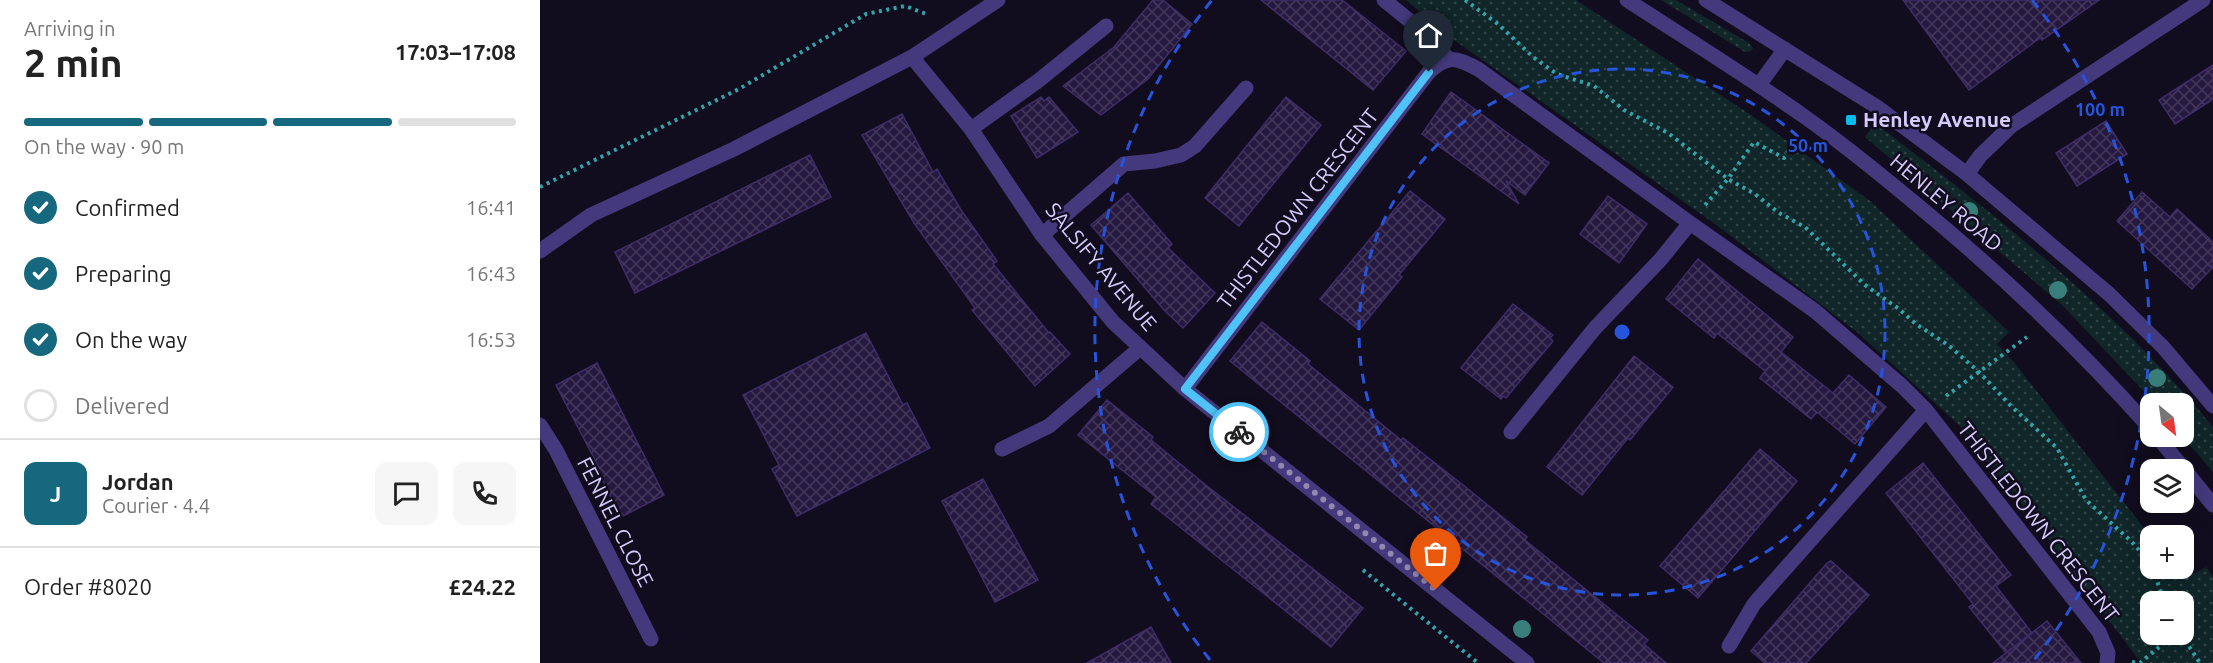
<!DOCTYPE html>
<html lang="en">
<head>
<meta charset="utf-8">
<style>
  body { margin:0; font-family:Ubuntu,sans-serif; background:#f6f6f6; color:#222; height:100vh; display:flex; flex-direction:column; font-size:22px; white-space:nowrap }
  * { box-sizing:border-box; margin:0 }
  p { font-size:20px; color:#767676 }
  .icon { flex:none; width:33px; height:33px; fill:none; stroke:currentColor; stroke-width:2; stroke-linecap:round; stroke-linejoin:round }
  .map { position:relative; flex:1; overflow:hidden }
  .sheet { display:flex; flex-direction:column; background:#fff; width:540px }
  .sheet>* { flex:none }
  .needle { width:39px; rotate:151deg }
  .controls { position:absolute; left:1600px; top:393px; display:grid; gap:12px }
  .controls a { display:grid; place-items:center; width:54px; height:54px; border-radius:12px; background:#fff; box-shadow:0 6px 24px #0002; font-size:30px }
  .pin { position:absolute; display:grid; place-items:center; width:51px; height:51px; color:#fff; margin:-62px -26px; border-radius:50% 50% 50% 0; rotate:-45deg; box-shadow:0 0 6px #0007 }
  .pin .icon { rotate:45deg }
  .courier { position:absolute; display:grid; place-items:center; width:60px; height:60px; margin:-30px; border:4px solid #4fc3f7; border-radius:50%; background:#fff; color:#222; box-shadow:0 2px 8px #0007 }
  .summary em { font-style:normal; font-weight:700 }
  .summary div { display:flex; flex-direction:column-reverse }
  .summary { display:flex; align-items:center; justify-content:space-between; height:102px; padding:0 24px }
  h1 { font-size:39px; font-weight:700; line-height:45px }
  .bar { display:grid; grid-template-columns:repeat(4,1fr); gap:9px 6px; align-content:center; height:72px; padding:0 24px }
  .bar i { height:8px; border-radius:4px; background:#e0e0e0 }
  .bar .current { background:#15687e }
  .bar p { grid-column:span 4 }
  .line { display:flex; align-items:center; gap:15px; padding:0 24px; border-top:2px solid #e0e0e0 }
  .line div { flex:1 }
  .round { display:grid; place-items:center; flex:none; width:63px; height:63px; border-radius:12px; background:#f6f6f6 }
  ol { padding:0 24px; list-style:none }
  li { display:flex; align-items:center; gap:18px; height:66px }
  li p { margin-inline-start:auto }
  li .icon { padding:6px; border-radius:50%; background:#15687e; color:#fff; stroke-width:4 }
  li:last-child { color:#767676 }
  li i { width:33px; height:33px; border:3px solid #e0e0e0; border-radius:50% }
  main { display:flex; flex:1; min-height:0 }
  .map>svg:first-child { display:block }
</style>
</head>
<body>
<main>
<section class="sheet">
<div class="summary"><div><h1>2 min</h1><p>Arriving in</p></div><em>17:03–17:08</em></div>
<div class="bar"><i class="current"></i><i class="current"></i><i class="current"></i><i></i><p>On the way · 90 m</p></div>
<ol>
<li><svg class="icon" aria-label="check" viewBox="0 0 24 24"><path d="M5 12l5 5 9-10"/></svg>Confirmed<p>16:41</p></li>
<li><svg class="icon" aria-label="check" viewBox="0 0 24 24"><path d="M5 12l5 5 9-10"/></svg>Preparing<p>16:43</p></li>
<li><svg class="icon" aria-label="check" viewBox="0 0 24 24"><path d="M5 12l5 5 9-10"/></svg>On the way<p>16:53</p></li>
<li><i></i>Delivered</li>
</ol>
<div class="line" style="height:108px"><b class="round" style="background:#15687e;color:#fff">J</b><div><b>Jordan</b><p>Courier · 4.4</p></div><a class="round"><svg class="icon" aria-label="chat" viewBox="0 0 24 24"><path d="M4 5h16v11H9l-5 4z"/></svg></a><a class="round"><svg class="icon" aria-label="phone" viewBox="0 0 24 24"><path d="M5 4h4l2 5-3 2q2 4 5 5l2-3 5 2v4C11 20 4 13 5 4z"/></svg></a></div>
<div class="line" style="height:78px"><div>Order #8020</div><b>£24.22</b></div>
</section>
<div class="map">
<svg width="1673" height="663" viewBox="0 0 1673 663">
  <defs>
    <pattern id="grass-dots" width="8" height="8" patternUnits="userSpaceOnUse" patternTransform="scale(1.5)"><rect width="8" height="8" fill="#102628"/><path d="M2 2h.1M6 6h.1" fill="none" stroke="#324448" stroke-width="1.8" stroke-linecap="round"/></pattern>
    <pattern id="building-cross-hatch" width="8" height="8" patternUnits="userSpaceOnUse" patternTransform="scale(1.5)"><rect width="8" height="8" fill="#25193f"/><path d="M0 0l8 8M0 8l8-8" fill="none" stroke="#44395c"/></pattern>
  </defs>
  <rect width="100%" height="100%" fill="#120d1e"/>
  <path fill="url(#grass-dots)" fill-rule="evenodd" d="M866 0H1036L1211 115 1330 201 1469 332 1457 344 1473 361 1611 537V568L1636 569 1644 579 1666 567 1673 577V663H1601L1482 504 1420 426 1317 332 1175 224 907 35ZM1611 602H1644V634H1611Z
    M1121 0H1136L1209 43 1213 48 1211 51 1205 52Z
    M1335 123C1455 215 1576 309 1673 427V472L1643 437 1644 404 1615 403 1522 305 1325 137Z"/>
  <path fill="url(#building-cross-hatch)" stroke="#3f2c6a" stroke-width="1.5" d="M613 0H623L652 24 608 79 561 115 523 86 574 47Z
    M721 0H802L866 51 833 90Z
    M1363 0H1559L1502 40 1500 38 1429 90Z
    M1673 65V99L1635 124 1619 100Z
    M911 92 1009 163 985 195 966 181 979 204 882 134Z
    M501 97 504 101 509 97 538 132 497 158 471 116Z
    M746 97 781 125 699 226 665 198Z
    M362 114 393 172 397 169 421 210 457 261 453 264 509 333 510 332 530 354 495 386 432 310 435 308 374 223 322 135Z
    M1566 121 1587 154 1537 186 1516 153Z
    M270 155 291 197 95 293 75 252Z
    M870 191 905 219 859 275 862 277 819 330 780 299Z
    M1602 192 1630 217 1637 209 1673 242V267L1652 289 1577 221Z
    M588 193 632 244 628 248 675 293 643 328 624 310 551 225Z
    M1068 196 1107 224 1079 263 1040 234Z
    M1158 259 1253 337 1241 352 1293 393 1309 375 1346 407 1315 444 1277 412 1271 419 1220 378 1225 371 1177 333 1174 338 1126 299Z
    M973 304 1013 335 1010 338 1013 341 966 398 963 396 961 399 921 368Z
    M722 322 770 361 768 364 861 440 863 438 923 485 987 537 985 540 1108 640 1104 644 1126 663H1064L690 361Z
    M326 333 363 405 367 403 390 448 257 516 232 469 239 465 203 395Z
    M1094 356 1133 387 1090 440 1088 438 1042 495 1007 467Z
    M57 363 124 495 81 517 55 465 57 464 16 385Z
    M567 400 613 437 611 440 667 486 823 608 791 647 611 504 616 497 538 435Z
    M1220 449 1257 481 1158 598 1120 566Z
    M1383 463 1471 575 1456 586 1492 633 1466 653 1429 607 1433 604 1346 493Z
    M443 479 498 580 455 602 402 501Z
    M1291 561 1329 595 1266 663H1225L1211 651 1287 563Z
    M1507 621 1541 663H1453Z
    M611 627 631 663H547Z"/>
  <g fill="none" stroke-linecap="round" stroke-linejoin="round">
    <path stroke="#30a6ac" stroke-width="4" stroke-dasharray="3 4.5" stroke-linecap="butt" d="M925 0 958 24 993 57 1017 74 1054 86 1084 110 1128 133 1188 179 1215 194 1239 213 1265 227 1325 285 1359 309 1376 324 1408 345 1439 372 1471 406 1517 448 1546 500 1592 542 1611 564
      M0 187 199 89 326 14 365 6 389 15
      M1165 205 1188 179 1214 142 1244 158 1254 141
      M1406 396 1487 337
      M1613 568 1624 602
      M823 570 938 663
      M1641 634 1660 663
      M1592 662 1600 663 1635 634"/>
    <path stroke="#43397c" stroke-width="15" d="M844 0 876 26 908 58
      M1087 0C1147 39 1207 76 1265 117 1303 144 1340 174 1376 204 1460 273 1539 348 1611 429
      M1166 0 1337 107 1427 174 1569 294 1623 347 1673 406
      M372 57 431 129 502 235 573 322 645 389 987 663
      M1219 85 1245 49
      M431 129 498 81 566 26
      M1427 174 1440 156 1471 126 1663 0
      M502 235 584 164 615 161 641 155 655 146 706 88
      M0 251 51 215 194 149 372 57 458 0
      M645 389 889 72C909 54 916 58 938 69L1150 223 1275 311 1362 386 1386 410 1559 632 1568 653 1567 663
      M0 425 16 450 111 639
      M971 432 1055 328 1121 259 1150 223
      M1617 436 1673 505
      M462 449 509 426 600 348
      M1189 646 1214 604 1386 410"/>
  </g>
  <g fill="#3a7e7c">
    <circle cx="1429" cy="211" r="9"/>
    <circle cx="1518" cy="290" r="9"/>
    <circle cx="1617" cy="378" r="9"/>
    <circle cx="982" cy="629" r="9"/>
  </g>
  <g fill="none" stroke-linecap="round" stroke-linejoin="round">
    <path stroke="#9288b0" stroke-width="6" stroke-dasharray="0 10.8" d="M699 432 896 590"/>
    <path stroke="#4fc3f7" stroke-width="8" d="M699 432 645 389 889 72"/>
  </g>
  <g fill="none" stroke="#2654da" stroke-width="3" stroke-dasharray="10 8">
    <circle cx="1082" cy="332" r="263"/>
    <path d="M670 660A527 527 0 0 1 672 0M1492 0A527 527 0 0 1 1494 660"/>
  </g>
  <rect fill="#06bdee" stroke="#120d1e" stroke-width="2" x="1305" y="114" width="12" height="12" rx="3"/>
  <g text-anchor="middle" stroke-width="5" stroke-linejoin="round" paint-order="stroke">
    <g font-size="21" font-weight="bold" fill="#d7cbfe" stroke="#120d1e" text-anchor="start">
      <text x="1323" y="127">Henley Avenue</text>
    </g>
    <g font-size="21" fill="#d7cbfe" stroke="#120d1e">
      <text transform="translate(1406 203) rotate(40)" y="7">HENLEY ROAD</text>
      <text transform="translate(758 209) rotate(-52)" y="7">THISTLEDOWN CRESCENT</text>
      <text transform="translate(561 267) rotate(50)" y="7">SALSIFY AVENUE</text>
      <text transform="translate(75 522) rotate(63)" y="7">FENNEL CLOSE</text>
      <text transform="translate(1498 522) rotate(52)" y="7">THISTLEDOWN CRESCENT</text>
    </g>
  </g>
  <circle cx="1082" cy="332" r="9" fill="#2654da" stroke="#120d1e" stroke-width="3"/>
  <g font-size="18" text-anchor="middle" font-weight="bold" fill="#2654da" stroke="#120d1e" stroke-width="5" stroke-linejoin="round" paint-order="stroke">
    <text x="1560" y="116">100 m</text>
    <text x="1268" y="152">50 m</text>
  </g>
</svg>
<div class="controls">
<a><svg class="needle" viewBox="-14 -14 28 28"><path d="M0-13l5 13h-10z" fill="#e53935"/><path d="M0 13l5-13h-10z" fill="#767676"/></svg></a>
<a><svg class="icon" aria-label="layers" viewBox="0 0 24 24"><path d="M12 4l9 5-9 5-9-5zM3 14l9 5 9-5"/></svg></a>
<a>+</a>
<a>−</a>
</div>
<div class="pin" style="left:896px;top:590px;background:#ea580c"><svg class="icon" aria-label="bag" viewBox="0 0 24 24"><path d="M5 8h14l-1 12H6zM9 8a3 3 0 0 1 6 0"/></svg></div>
<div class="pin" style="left:889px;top:72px;background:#1f2937"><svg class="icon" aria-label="home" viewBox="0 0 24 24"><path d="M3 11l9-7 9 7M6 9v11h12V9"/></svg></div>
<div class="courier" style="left:699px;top:432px"><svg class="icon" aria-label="bike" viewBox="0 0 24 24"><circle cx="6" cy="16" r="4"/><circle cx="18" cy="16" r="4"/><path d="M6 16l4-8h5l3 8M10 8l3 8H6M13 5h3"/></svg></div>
</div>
</main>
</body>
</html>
